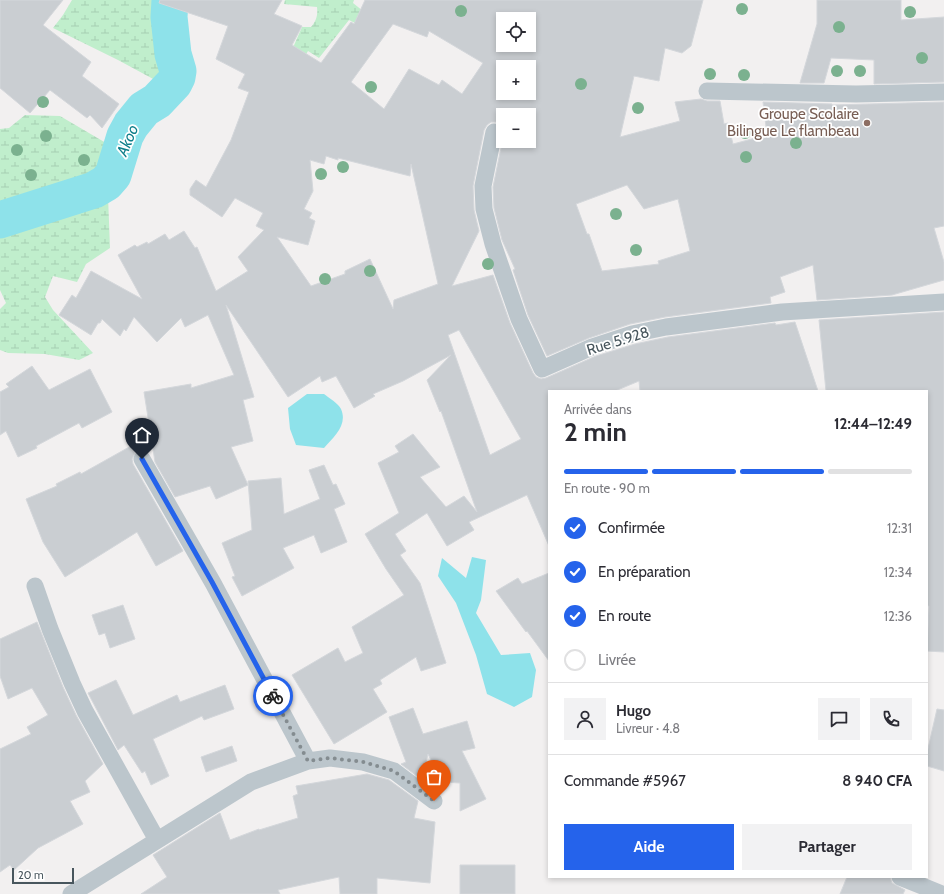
<!DOCTYPE html>
<html lang="fr">
<head>
<meta charset="utf-8">
<style>
  body { margin:0; font-family:Cabin,sans-serif; background:#f2f2f3; color:#2b2b33; height:100vh; display:flex; flex-direction:column; font-size:15px; white-space:nowrap }
  * { box-sizing:border-box; margin:0 }
  p { font-size:13px; color:#7c7c81 }
  .icon { flex:none; width:22px; height:22px; fill:none; stroke:currentColor; stroke-width:2; stroke-linecap:round; stroke-linejoin:round }
  .map { position:relative; flex:1; overflow:hidden }
  .panel { position:absolute; left:548px; top:390px; width:380px; height:488px; display:flex; flex-direction:column; background:#fff; border-radius:0px; box-shadow:0 2px 6px #0003 }
  .panel>* { flex:none }
  .controls { position:absolute; left:496px; top:12px; display:grid; gap:8px }
  .controls a { display:grid; place-items:center; width:40px; height:40px; border-radius:0px; background:#fff; box-shadow:0 2px 6px #0003; font-size:20px }
  .scale { position:absolute; left:12px; bottom:10px; width:62px; box-sizing:border-box; padding-left:4px; border:2px solid #48565d; border-top:0; font-size:11px; line-height:14px; white-space:nowrap; color:#48565d; -webkit-text-stroke:3px #fff; paint-order:stroke }
  .pin { position:absolute; display:grid; place-items:center; width:34px; height:34px; color:#fff; margin:-41px -17px; border-radius:50% 50% 50% 0; rotate:-45deg; box-shadow:0 0 4px #0007 }
  .pin .icon { rotate:45deg }
  .courier { position:absolute; display:grid; place-items:center; width:40px; height:40px; margin:-20px; border:3px solid #2563eb; border-radius:50%; background:#fff; color:#222; box-shadow:0 1px 5px #0007 }
  .head em { font-style:normal; font-weight:700 }
  .head div { display:flex; flex-direction:column-reverse }
  .head { display:flex; align-items:center; justify-content:space-between; height:68px; padding:0 16px }
  h1 { font-size:26px; font-weight:700; line-height:30px }
  .bar { display:grid; grid-template-columns:repeat(4,1fr); gap:6px 4px; align-content:center; height:48px; padding:0 16px }
  .bar i { height:5px; border-radius:3px; background:#e1e1e2 }
  .bar .selected { background:#2563eb }
  .bar p { grid-column:span 4 }
  .line { display:flex; align-items:center; gap:10px; padding:0 16px; border-top:1px solid #e1e1e2 }
  .line div { flex:1 }
  .round { display:grid; place-items:center; flex:none; width:42px; height:42px; border-radius:0px; background:#f2f2f3 }
  ol { padding:0 16px; list-style:none }
  li { display:flex; align-items:center; gap:12px; height:44px }
  li p { margin-inline-start:auto }
  li .icon { padding:4px; border-radius:50%; background:#2563eb; color:#fff; stroke-width:4 }
  li:last-child { color:#7c7c81 }
  li i { width:22px; height:22px; border:2px solid #e1e1e2; border-radius:50% }
  .primary-button { display:flex; gap:8px; margin-top:auto; padding:8px 16px }
  .primary-button a { flex:1; height:46px; border-radius:0px; background:#2563eb; color:#fff; font-size:16px; font-weight:700; line-height:46px; text-align:center }
  .primary-button a+a { background:#f2f2f3; color:#2b2b33 }
  .map>svg:first-child { display:block }
</style>
</head>
<body>
<div class="map">
<svg width="944" height="894" viewBox="0 0 944 894">
  <defs>
    <pattern id="wetland-marsh" width="20" height="14" patternUnits="userSpaceOnUse"><rect width="20" height="14" fill="#c0eecc"/><path d="M1 5h8M5 5V1M11 12h8M15 12V8" fill="none" stroke="#a6ceb2"/></pattern>
  </defs>
  <rect width="100%" height="100%" fill="#f2f0f0"/>
  <path fill="url(#wetland-marsh)" d="M72 0H161L165 60 161 79 159 81 155 80 118 60 53 28 63 15Z
    M285 0H354L353 3 383 27 375 33 349 20 319 58 308 51 283 94 281 75 302 27H311C316 21 318 16 317 7L284 4Z
    M25 115 60 116 106 143 110 248 86 264 77 282 53 276 45 297 53 310 93 353 79 360 45 354 8 353 0 350V309L6 303 0 290V129L9 128Z"/>
  <path fill="#8ee2ea" d="M307 394H324C329 398 338 403 341 409 348 425 334 437 324 448L296 445 290 429 288 408Z
    M472 557 486 560 481 600 476 613 501 655 530 653 536 670 532 697 514 707 487 694 476 655 456 603 438 576 442 558 466 578Z"/>
  <g fill="none" stroke-linecap="round" stroke-linejoin="round">
    <path stroke="#8ee2ea" stroke-width="37" d="M0 220 94 190 106 183 113 175 125 136 131 125 144 109 157 101 174 83 177 77 178 71 173 54 169 17 170 0"/>
  </g>
  <path fill="#caced2" stroke="#d4d7db" fill-rule="evenodd" d="M0 0H63L43 25 91 62 82 76 119 104 102 128 90 115 87 118 50 90 30 113 0 88Z
    M160 0H282L274 14 302 26 292 45 321 63 351 22 354 24 365 0H703L691 46 682 53 665 48 659 81 634 76 620 137 680 121 675 102 701 99 707 101H720L724 124 728 123 733 144 767 135 763 102 832 104V105L944 102V226L934 228 944 262V280L892 295 817 300 813 265 780 277 785 292 770 297 771 303 665 317 630 324 589 338 547 356 528 315 513 270 515 269 502 240 494 208 493 187 503 138V141H529V115H503V128L500 124 496 122H491L487 125 484 130 473 186 474 210 479 231 452 286 493 275 510 323 533 373 536 377 541 379 546 378 596 356 635 344 668 337 775 323 776 325 795 322 818 391H640L639 381 615 391H549V546L527 495 469 522 474 530 447 546 427 513 395 534 406 551 400 555 420 583 446 663 421 671 416 657 380 680 382 684 373 689 387 712 334 744 292 675 338 648 345 662 363 653 352 627 404 595 386 569 365 534 399 513 378 463 399 452 395 446 413 434 440 467 420 477 446 507 464 496 477 512 441 411 440 412 427 380 451 355 403 381 373 394 375 396 354 408 336 376 322 382 320 376 288 397 226 305 254 397 243 400 253 441 231 447 248 485 216 499 210 486 175 497 155 462 144 392 191 384V388L234 375 208 315 185 327 181 318 157 342 134 317 126 331 124 329 120 336 102 319 100 323H98L91 335 59 315 72 295 76 298 91 271 142 299 118 255 135 245 137 247 147 242 148 244 165 234 169 240 184 231 195 248 197 247 216 291 248 271 238 257 264 230 256 226 263 213 235 198 222 217 190 195V189L196 180 206 187 231 140 249 92 238 88 245 74 216 59 228 26 159 3ZM503 19H529V45H503ZM393 24 427 37 429 31 483 63 462 94 442 80 439 85 409 69 384 109 351 82ZM503 67H529V93H503ZM326 156 338 160V158L410 176 411 164 438 284 394 300 393 309 370 259 345 271V274L311 286 277 237 308 245 315 221 309 218 312 213 304 209 313 191 310 160 324 164ZM627 185 644 209 678 199 690 251 658 261 659 264 602 271 589 234H587L576 204ZM459 330 521 439 490 455 448 335Z
    M817 0H901V20L944 17V82L874 84V60L831 58 824 83H800L817 24Z
    M944 312V652L927 651 929 606H927V391H826L819 320Z
    M32 366 49 390 90 369 112 412 82 428 79 423 36 446 37 448 18 457 6 431 0 435V392L9 387 6 384Z
    M131 446 135 453 132 459 133 464 183 551 156 566 137 532 65 577 43 542 26 499 57 486 56 484 80 472 81 474Z
    M324 465 333 485 336 484 345 504 334 509 347 542 321 553 314 535 283 548 294 568 242 596 232 577 235 576 222 543 252 530 248 481 281 478 284 514 320 499 309 470Z
    M549 573V661L527 631 526 632 496 591 518 578 522 584Z
    M123 605 135 639 110 648 105 633 99 635 92 615Z
    M37 622 63 687 76 715 103 764 85 781 90 792 70 801 83 824 38 848 14 870 10 865 0 872V749L31 734 27 727 48 715 32 688 8 699 0 676V639Z
    M116 680 133 715 177 695 180 702 225 685 234 709 204 720 202 716 153 739 169 776 151 785 145 771 142 773 124 745 118 750 88 693Z
    M413 708 423 734 467 721 475 748 462 751 486 799 460 811V783L442 782 428 754 422 780 401 764 406 762 389 717Z
    M937 709 944 710V771L927 766V753Z
    M232 746 237 761 206 772 201 757Z
    M367 774 389 780 418 801 414 818 435 822 430 883 377 878V894H340L339 877 278 890 280 894H141L167 877 153 855 220 813 230 840 259 829V830L298 818 293 796 298 794 296 786Z
    M460 865H515V894H460Z
    M847 877H890L892 883 905 890 903 894H840Z"/>
  <g fill="none" stroke-linecap="round" stroke-linejoin="round">
    <path stroke="#bcc6cc" stroke-width="17" d="M707 91 856 94 944 92
      M494 132 483 186 484 209 493 244 519 319 542 369 592 347 632 334 666 327 782 312 944 302
      M142 459 213 583 308 761
      M35 586 50 629 72 683 85 711 157 840
      M900 877 942 894
      M71 894 251 782 308 761 330 758 363 762 394 771 434 801"/>
  </g>
  <g fill="#7bb18f">
    <circle cx="742" cy="9" r="6"/>
    <circle cx="461" cy="11" r="6"/>
    <circle cx="910" cy="12" r="6"/>
    <circle cx="839" cy="27" r="6"/>
    <circle cx="922" cy="58" r="6"/>
    <circle cx="837" cy="71" r="6"/>
    <circle cx="860" cy="71" r="6"/>
    <circle cx="710" cy="74" r="6"/>
    <circle cx="744" cy="75" r="6"/>
    <circle cx="581" cy="84" r="6"/>
    <circle cx="371" cy="87" r="6"/>
    <circle cx="43" cy="102" r="6"/>
    <circle cx="638" cy="108" r="6"/>
    <circle cx="745" cy="133" r="6"/>
    <circle cx="46" cy="136" r="6"/>
    <circle cx="796" cy="143" r="6"/>
    <circle cx="17" cy="150" r="6"/>
    <circle cx="746" cy="157" r="6"/>
    <circle cx="84" cy="160" r="6"/>
    <circle cx="343" cy="167" r="6"/>
    <circle cx="321" cy="174" r="6"/>
    <circle cx="31" cy="175" r="6"/>
    <circle cx="616" cy="214" r="6"/>
    <circle cx="636" cy="250" r="6"/>
    <circle cx="488" cy="264" r="6"/>
    <circle cx="370" cy="271" r="6"/>
    <circle cx="325" cy="279" r="6"/>
  </g>
  <g fill="none" stroke-linecap="round" stroke-linejoin="round">
    <path stroke="#848c90" stroke-width="4" stroke-dasharray="0 7.2" d="M273 696 308 761 330 758 364 762 394 771 434 801"/>
    <path stroke="#2563eb" stroke-width="5" d="M142 459 212 582 273 696"/>
  </g>
  <circle fill="#8d6e63" stroke="#fff" stroke-width="1.5" cx="867" cy="123" r="4"/>
  <g text-anchor="middle" stroke-width="3.5" stroke-linejoin="round" paint-order="stroke">
    <g font-size="15" fill="#785e54" stroke="#fff" text-anchor="end">
      <text x="859" y="119">Groupe Scolaire<tspan x="859" dy="17">Bilingue Le flambeau</tspan></text>
    </g>
    <g font-size="15" fill="#48565d" stroke="#fff">
      <text transform="translate(618 341) rotate(-17)" y="5">Rue 5.928</text>
    </g>
    <g font-size="16" font-style="italic" fill="#107f8b" stroke="#fff">
      <text transform="translate(127 140) rotate(-67)" y="6">Akoo</text>
    </g>
  </g>
</svg>
<div class="controls">
<a><svg class="icon" aria-label="locate" viewBox="0 0 24 24"><circle cx="12" cy="12" r="6"/><path d="M12 2v4M12 18v4M2 12h4M18 12h4"/></svg></a>
<a>+</a>
<a>−</a>
</div>
<div class="scale">20 m</div>
<div class="pin" style="left:434px;top:801px;background:#ea580c"><svg class="icon" aria-label="bag" viewBox="0 0 24 24"><path d="M5 8h14l-1 12H6zM9 8a3 3 0 0 1 6 0"/></svg></div>
<div class="pin" style="left:142px;top:459px;background:#1f2937"><svg class="icon" aria-label="home" viewBox="0 0 24 24"><path d="M3 11l9-7 9 7M6 9v11h12V9"/></svg></div>
<div class="courier" style="left:273px;top:696px"><svg class="icon" aria-label="bike" viewBox="0 0 24 24"><circle cx="6" cy="16" r="4"/><circle cx="18" cy="16" r="4"/><path d="M6 16l4-8h5l3 8M10 8l3 8H6M13 5h3"/></svg></div>
<section class="panel">
<div class="head"><div><h1>2 min</h1><p>Arrivée dans</p></div><em>12:44–12:49</em></div>
<div class="bar"><i class="selected"></i><i class="selected"></i><i class="selected"></i><i></i><p>En route · 90 m</p></div>
<ol>
<li><svg class="icon" aria-label="check" viewBox="0 0 24 24"><path d="M5 12l5 5 9-10"/></svg>Confirmée<p>12:31</p></li>
<li><svg class="icon" aria-label="check" viewBox="0 0 24 24"><path d="M5 12l5 5 9-10"/></svg>En préparation<p>12:34</p></li>
<li><svg class="icon" aria-label="check" viewBox="0 0 24 24"><path d="M5 12l5 5 9-10"/></svg>En route<p>12:36</p></li>
<li><i></i>Livrée</li>
</ol>
<div class="line" style="height:72px"><a class="round"><svg class="icon" aria-label="person" viewBox="0 0 24 24"><circle cx="12" cy="8" r="4"/><path d="M4 21q1-7 8-7t8 7"/></svg></a><div><b>Hugo</b><p>Livreur · 4.8</p></div><a class="round"><svg class="icon" aria-label="chat" viewBox="0 0 24 24"><path d="M4 5h16v11H9l-5 4z"/></svg></a><a class="round"><svg class="icon" aria-label="phone" viewBox="0 0 24 24"><path d="M5 4h4l2 5-3 2q2 4 5 5l2-3 5 2v4C11 20 4 13 5 4z"/></svg></a></div>
<div class="line" style="height:52px"><div>Commande #5967</div><b>8 940 CFA</b></div>
<div class="primary-button"><a>Aide</a><a>Partager</a></div>
</section>
</div>
</body>
</html>
